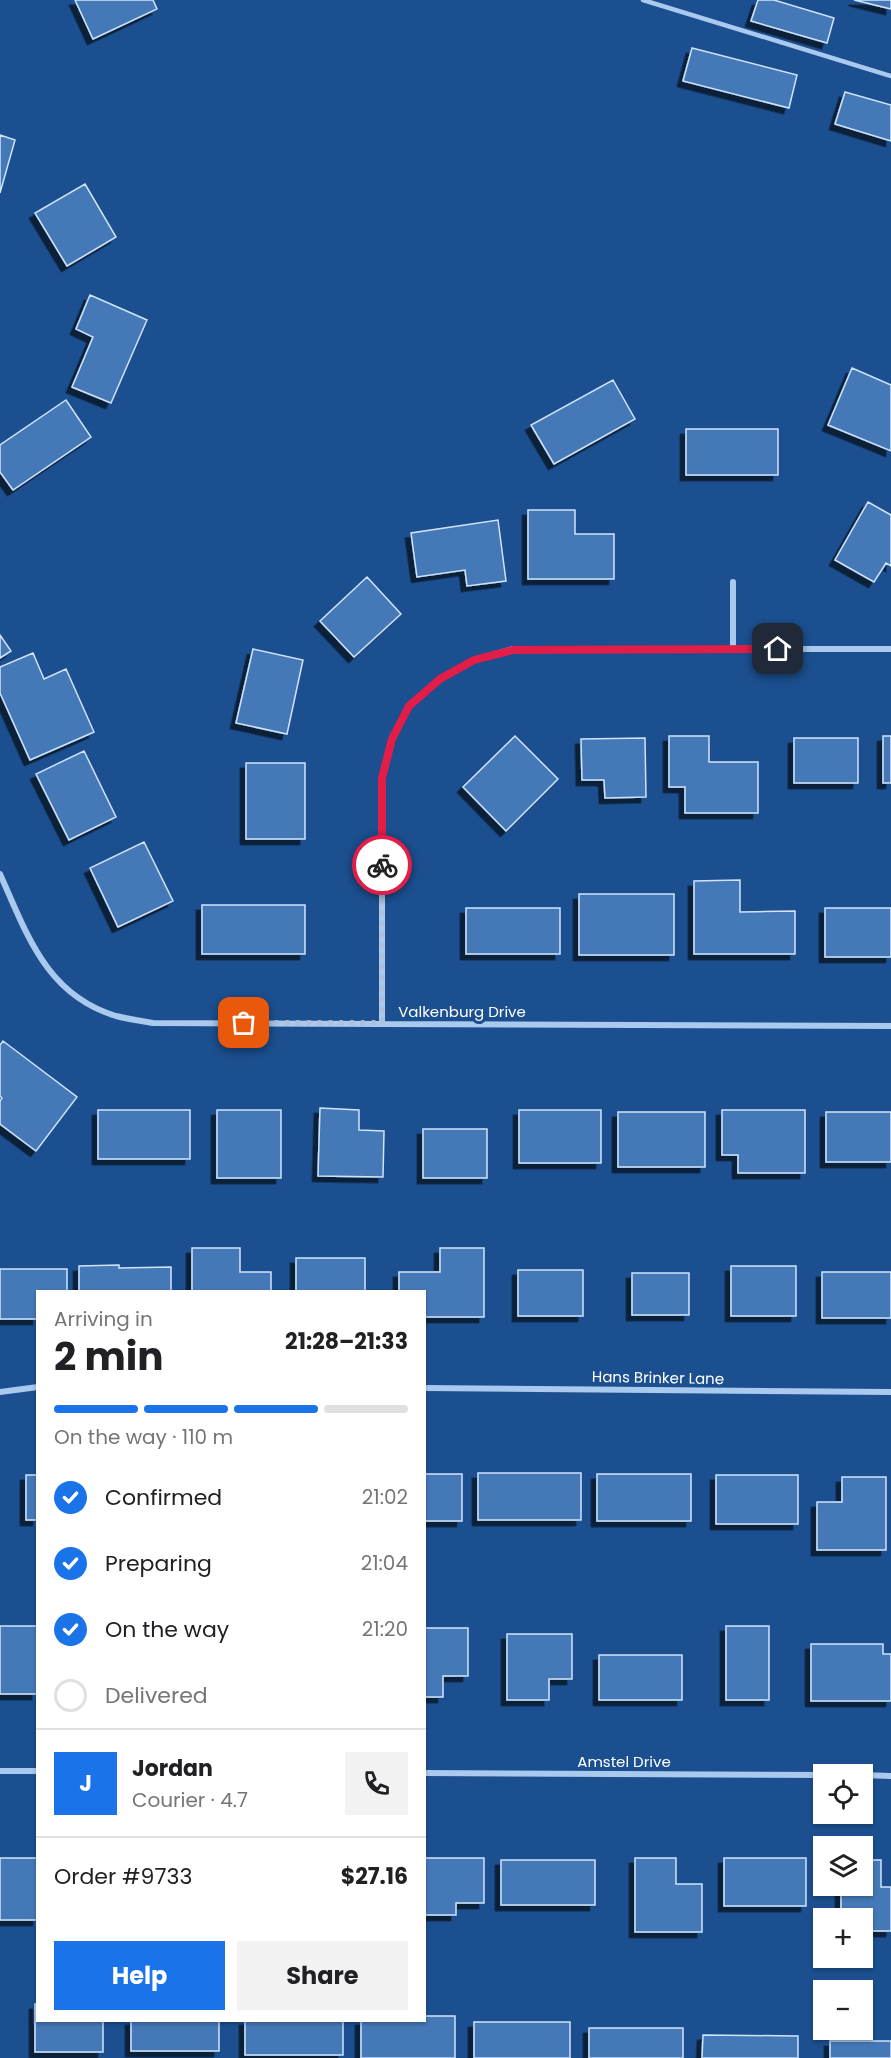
<!DOCTYPE html>
<html lang="en">
<head>
<meta charset="utf-8">
<style>
  body { margin:0; font-family:Poppins,sans-serif; background:#f2f2f2; color:#202124; height:100vh; display:flex; flex-direction:column; font-size:22px; white-space:nowrap }
  * { box-sizing:border-box; margin:0 }
  p { font-size:20px; color:#757577 }
  .icon { flex:none; width:33px; height:33px; fill:none; stroke:currentColor; stroke-width:2; stroke-linecap:round; stroke-linejoin:round }
  .map { position:relative; flex:1; overflow:hidden }
  .drawer { position:absolute; left:36px; top:1290px; width:390px; height:732px; display:flex; flex-direction:column; background:#fff; border-radius:0px; box-shadow:0 2px 4px #0004 }
  .drawer>* { flex:none }
  .tools { position:absolute; left:813px; top:1764px; display:grid; gap:12px }
  .tools a { display:grid; place-items:center; width:60px; height:60px; border-radius:0px; background:#fff; box-shadow:0 2px 4px #0004; font-size:30px }
  .pin { position:absolute; display:grid; place-items:center; width:51px; height:51px; color:#fff; margin:-26px; border-radius:12px; box-shadow:0 3px 9px #0006 }
  .courier { position:absolute; display:grid; place-items:center; width:60px; height:60px; margin:-30px; border:4px solid #e11d48; border-radius:50%; background:#fff; color:#222; box-shadow:0 2px 8px #0007 }
  .head em { font-style:normal; font-weight:700 }
  .head div { display:flex; flex-direction:column-reverse }
  .head { display:flex; align-items:center; justify-content:space-between; height:102px; padding:0 18px }
  h1 { font-size:39px; font-weight:700; line-height:45px }
  .bar { display:grid; grid-template-columns:repeat(4,1fr); gap:9px 6px; align-content:center; height:72px; padding:0 18px }
  .bar i { height:8px; border-radius:4px; background:#e0e0e0 }
  .bar .selected { background:#1a73e8 }
  .bar p { grid-column:span 4 }
  .line { display:flex; align-items:center; gap:15px; padding:0 18px; border-top:2px solid #e0e0e0 }
  .line div { flex:1 }
  .round { display:grid; place-items:center; flex:none; width:63px; height:63px; border-radius:0px; background:#f2f2f2 }
  ol { padding:0 18px; list-style:none }
  li { display:flex; align-items:center; gap:18px; height:66px }
  li p { margin-inline-start:auto }
  li .icon { padding:6px; border-radius:50%; background:#1a73e8; color:#fff; stroke-width:4 }
  li:last-child { color:#757577 }
  li i { width:33px; height:33px; border:3px solid #e0e0e0; border-radius:50% }
  .primary-button { display:flex; gap:12px; margin-top:auto; padding:12px 18px }
  .primary-button a { flex:1; height:69px; border-radius:0px; background:#1a73e8; color:#fff; font-size:24px; font-weight:700; line-height:69px; text-align:center }
  .primary-button a+a { background:#f2f2f2; color:#202124 }
  .map>svg:first-child { display:block }
</style>
</head>
<body>
<div class="map">
<svg width="891" height="2058" viewBox="0 0 891 2058">
  <defs>
    <filter id="shadow"><feDropShadow dx="-5.5" dy="5.5" stdDeviation="0" flood-color="#0009"/></filter>
  </defs>
  <rect width="100%" height="100%" fill="#1b4f8f"/>
  <path fill="#4478b7" stroke="#cfe3fa" stroke-width="1.5" filter="url(#shadow)" d="M75 0H153L157 9 93 39Z
    M758 0H774L834 18 827 43 751 21Z
    M854 0H891V9Z
    M692 48 797 75 789 108 683 81Z
    M845 92 891 105V141L835 124Z
    M0 135 15 140 0 193Z
    M85 184 116 237 67 266 35 213Z
    M90 295 147 320 111 403 72 387 93 337 76 329Z
    M852 368 891 385V451L828 425Z
    M613 380 635 419 554 464 531 425Z
    M66 400 91 437 13 490 0 472V445Z
    M686 429H778V475H686Z
    M868 502 891 515V566L886 563 874 582 835 560Z
    M528 510H575V534H614V579H528Z
    M498 520 506 581 467 586 465 570 417 577 411 533Z
    M367 577 401 614 354 657 320 621Z
    M0 635 11 651 0 658Z
    M253 649 303 660 287 734 236 723Z
    M33 653 44 679 66 669 94 732 30 760 0 693V667Z
    M515 736 558 779 506 831 463 787Z
    M669 736H709V762H758V813H685V787H669Z
    M883 736H891V783H883Z
    M645 738 646 797 605 798 604 780H582L581 739Z
    M794 738H858V783H794Z
    M84 751 116 817 69 840 36 774Z
    M246 763H305V839H246Z
    M144 842 173 901 118 927 90 868Z
    M740 880V912L795 911V954H694V881Z
    M579 894H674V955H579Z
    M202 905H305V954H202Z
    M466 908H560V954H466Z
    M825 908H891V957H825Z
    M3 1041 77 1097 36 1151 0 1124V1101L2 1098 0 1096V1045Z
    M320 1108 359 1110V1130L384 1131 383 1177 318 1176Z
    M98 1110H190V1159H98Z
    M217 1110H281V1178H217Z
    M519 1110H601V1163H519Z
    M722 1110H805V1173H738V1155H722Z
    M618 1112H705V1167H618Z
    M826 1112H891V1162H826Z
    M423 1129H487V1178H423Z
    M192 1248H240V1272H271V1292H192Z
    M440 1248H484V1317H424V1292H399V1272H440Z
    M296 1258H365V1292H296Z
    M119 1265V1268L171 1267V1292H79V1266Z
    M731 1266H796V1316H731Z
    M0 1269H67V1292H38V1319H0Z
    M518 1270H583V1316H518Z
    M822 1272H891V1318H822Z
    M632 1273H689V1315H632Z
    M478 1473H581V1520H478Z
    M424 1474H462V1521H424Z
    M597 1474H691V1521H597Z
    M26 1475H38V1520H26Z
    M716 1475H798V1524H716Z
    M842 1477H886V1550H817V1502H842Z
    M0 1626H37V1694H0Z
    M726 1626H769V1700H726Z
    M424 1628H468V1676H443V1697H424Z
    M507 1634H572V1679H549V1700H507Z
    M811 1644H883V1654H891V1701H811Z
    M599 1655H682V1700H599Z
    M0 1858H38V1920H0Z
    M424 1858H484V1903H456V1915H424Z
    M635 1858H676V1884H702V1932H635Z
    M724 1858H806V1906H724Z
    M501 1860H595V1905H501Z
    M862 1860H881V1887H891V1931H862V1918H841V1886H862Z
    M35 2004H38V2020H103V2052H35Z
    M424 2016H455V2058H361V2020H424Z
    M131 2020H219V2051H131Z
    M245 2020H343V2055H245Z
    M474 2022H570V2058H474Z
    M589 2028H683V2058H589Z
    M703 2035 798 2036V2058H702Z
    M830 2041H891V2058H830Z"/>
  <g fill="none" stroke-linecap="round" stroke-linejoin="round">
    <path stroke="#a9c9ee" stroke-width="4.5" d="M643 0 891 76"/>
    <path stroke="#a9c9ee" stroke-width="6" d="M733 649V582
      M0 874C27 934 46 995 116 1016 128 1019 141 1021 153 1023L891 1026
      M382 1023V778L392 739 409 706 440 679 474 660 513 649H891
      M424 1388 891 1392
      M0 1392 38 1387
      M0 1771H38
      M424 1773 824 1775
      M862 1775 891 1776"/>
  </g>
  <g fill="none" stroke-linecap="round" stroke-linejoin="round">
    <path stroke="#afc1d8" stroke-width="6" stroke-dasharray="0 10.8" d="M244 1023H382V865"/>
    <path stroke="#e11d48" stroke-width="8" d="M382 865V778L392 739 409 706 440 679 474 660 513 650 778 649"/>
  </g>
  <g text-anchor="middle" stroke-width="6" stroke-linejoin="round" paint-order="stroke">
    <g font-size="15" fill="#fff" stroke="#1b4f8f">
      <text x="462" y="1017">Valkenburg Drive</text>
      <text transform="translate(658 1378) rotate(1)" y="5">Hans Brinker Lane</text>
      <text x="624" y="1767">Amstel Drive</text>
    </g>
  </g>
</svg>
<div class="tools">
<a><svg class="icon" aria-label="locate" viewBox="0 0 24 24"><circle cx="12" cy="12" r="6"/><path d="M12 2v4M12 18v4M2 12h4M18 12h4"/></svg></a>
<a><svg class="icon" aria-label="layers" viewBox="0 0 24 24"><path d="M12 4l9 5-9 5-9-5zM3 14l9 5 9-5"/></svg></a>
<a>+</a>
<a>−</a>
</div>
<div class="pin" style="left:244px;top:1023px;background:#ea580c"><svg class="icon" aria-label="bag" viewBox="0 0 24 24"><path d="M5 8h14l-1 12H6zM9 8a3 3 0 0 1 6 0"/></svg></div>
<div class="pin" style="left:778px;top:649px;background:#1f2937"><svg class="icon" aria-label="home" viewBox="0 0 24 24"><path d="M3 11l9-7 9 7M6 9v11h12V9"/></svg></div>
<div class="courier" style="left:382px;top:865px"><svg class="icon" aria-label="bike" viewBox="0 0 24 24"><circle cx="6" cy="16" r="4"/><circle cx="18" cy="16" r="4"/><path d="M6 16l4-8h5l3 8M10 8l3 8H6M13 5h3"/></svg></div>
<section class="drawer">
<div class="head"><div><h1>2 min</h1><p>Arriving in</p></div><em>21:28–21:33</em></div>
<div class="bar"><i class="selected"></i><i class="selected"></i><i class="selected"></i><i></i><p>On the way · 110 m</p></div>
<ol>
<li><svg class="icon" aria-label="check" viewBox="0 0 24 24"><path d="M5 12l5 5 9-10"/></svg>Confirmed<p>21:02</p></li>
<li><svg class="icon" aria-label="check" viewBox="0 0 24 24"><path d="M5 12l5 5 9-10"/></svg>Preparing<p>21:04</p></li>
<li><svg class="icon" aria-label="check" viewBox="0 0 24 24"><path d="M5 12l5 5 9-10"/></svg>On the way<p>21:20</p></li>
<li><i></i>Delivered</li>
</ol>
<div class="line" style="height:108px"><b class="round" style="background:#1a73e8;color:#fff">J</b><div><b>Jordan</b><p>Courier · 4.7</p></div><a class="round"><svg class="icon" aria-label="phone" viewBox="0 0 24 24"><path d="M5 4h4l2 5-3 2q2 4 5 5l2-3 5 2v4C11 20 4 13 5 4z"/></svg></a></div>
<div class="line" style="height:78px"><div>Order #9733</div><b>$27.16</b></div>
<div class="primary-button"><a>Help</a><a>Share</a></div>
</section>
</div>
</body>
</html>
